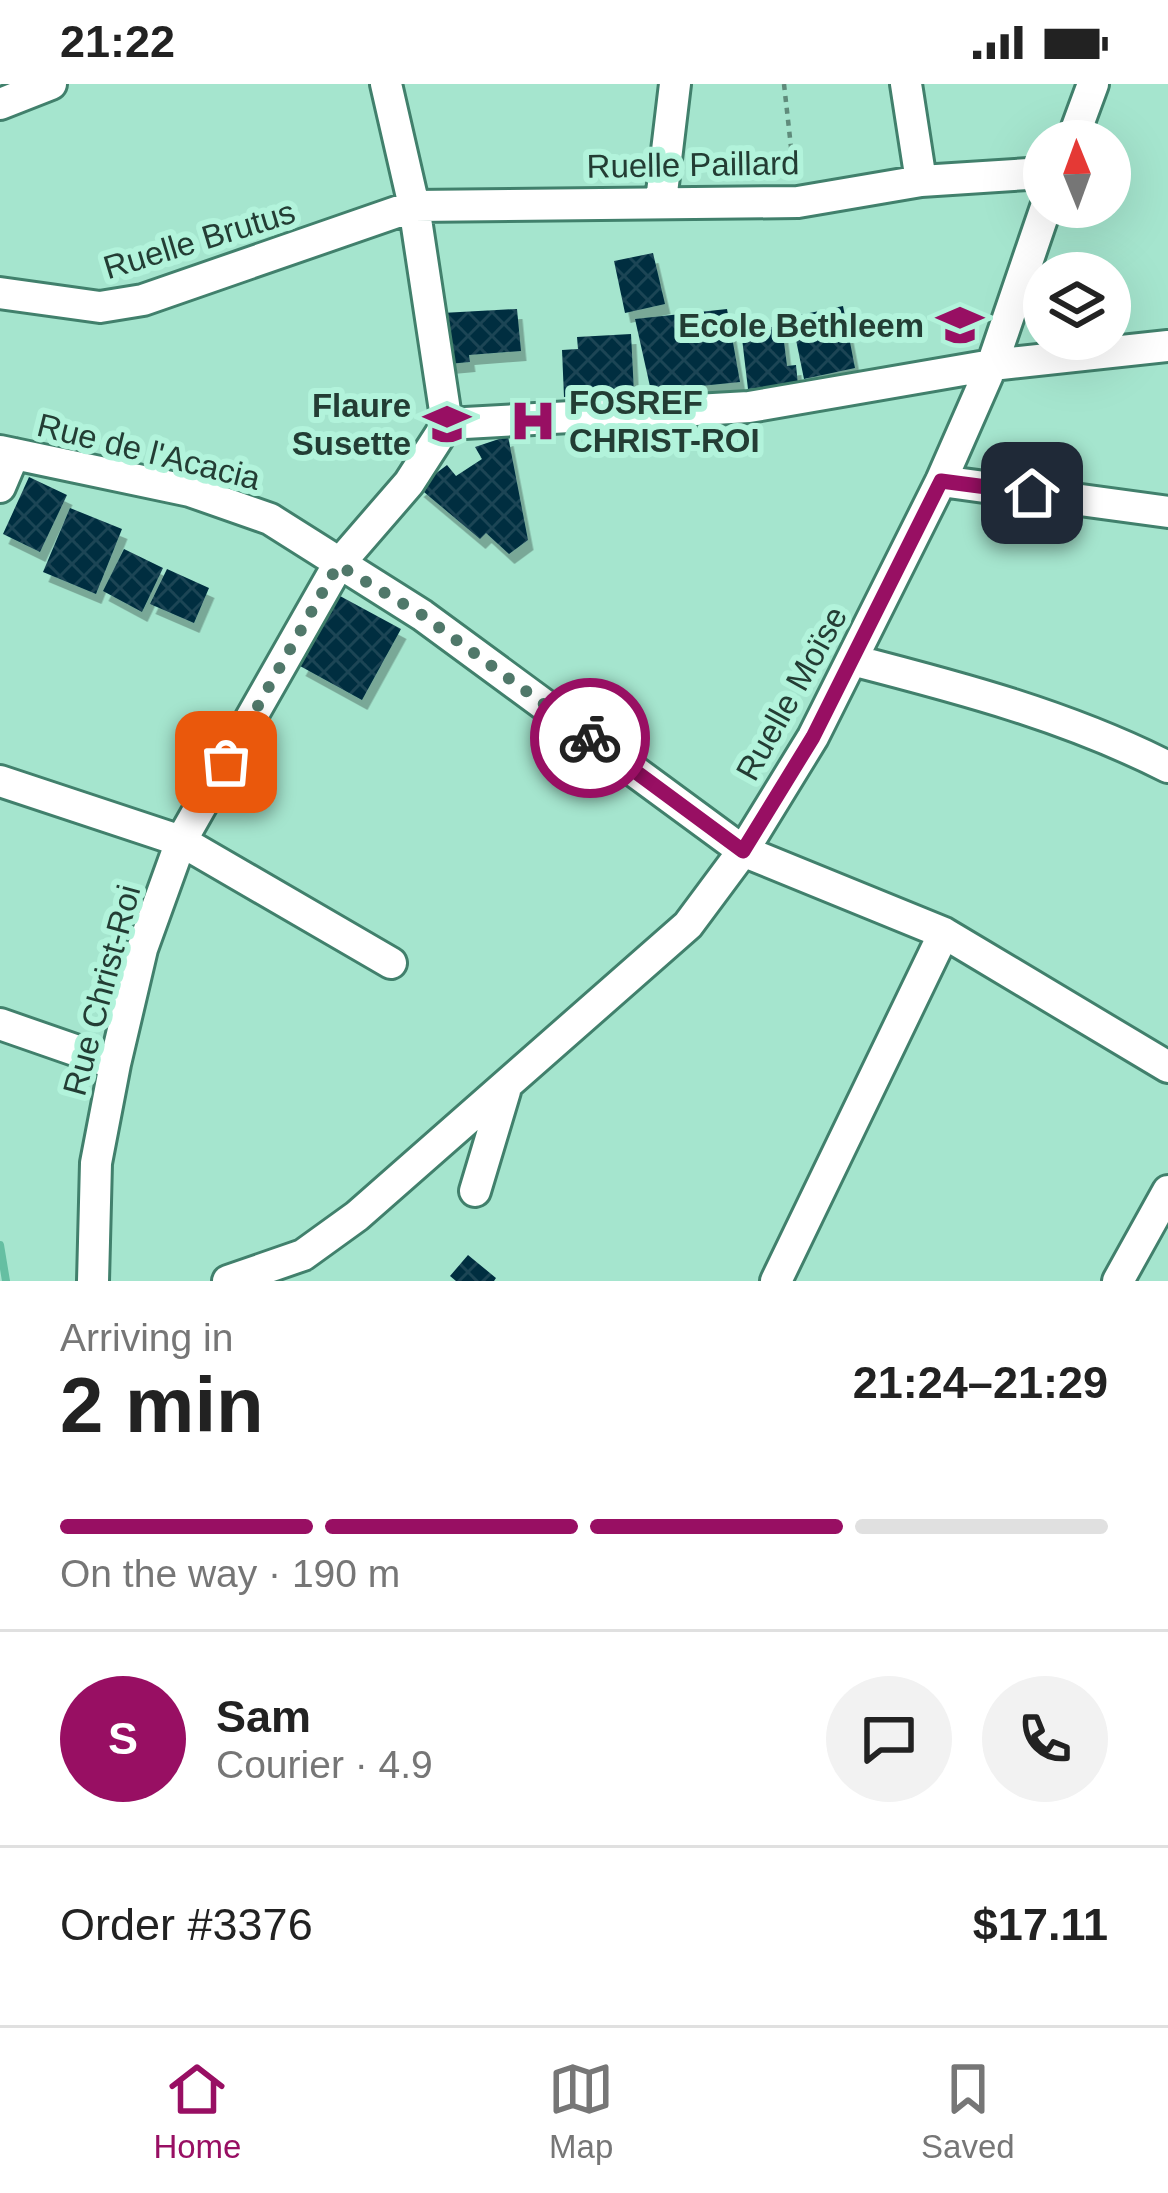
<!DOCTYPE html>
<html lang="en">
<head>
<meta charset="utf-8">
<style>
  body { margin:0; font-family:Helvetica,sans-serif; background:#f2f2f2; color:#222; height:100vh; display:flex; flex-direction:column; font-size:45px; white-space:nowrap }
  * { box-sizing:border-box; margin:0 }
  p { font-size:39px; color:#767676 }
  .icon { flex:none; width:66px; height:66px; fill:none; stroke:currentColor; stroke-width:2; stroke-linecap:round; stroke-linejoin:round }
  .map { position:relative; height:1197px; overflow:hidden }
  .sheet { display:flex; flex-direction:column; background:#fff; flex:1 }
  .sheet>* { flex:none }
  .needle { width:78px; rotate:359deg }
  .tools { position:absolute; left:1023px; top:36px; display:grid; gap:24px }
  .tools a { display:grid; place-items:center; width:108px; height:108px; border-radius:50%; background:#fff; box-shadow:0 12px 48px #0002; font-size:60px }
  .pin { position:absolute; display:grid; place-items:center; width:102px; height:102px; color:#fff; margin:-51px; border-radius:24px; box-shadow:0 6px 18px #0006 }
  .courier { position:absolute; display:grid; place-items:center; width:120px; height:120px; margin:-60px; border:9px solid #980f63; border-radius:50%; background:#fff; color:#222; box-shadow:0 3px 15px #0007 }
  .headline em { font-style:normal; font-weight:600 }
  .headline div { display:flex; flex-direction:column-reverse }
  .headline { display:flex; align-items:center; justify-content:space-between; height:204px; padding:0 60px }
  h1 { font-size:78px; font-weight:600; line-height:90px }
  .bar { display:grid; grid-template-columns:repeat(4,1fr); gap:18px 12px; align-content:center; height:144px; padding:0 60px }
  .bar i { height:15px; border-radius:9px; background:#e0e0e0 }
  .bar .on { background:#980f63 }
  .bar p { grid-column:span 4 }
  .line { display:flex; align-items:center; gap:30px; padding:0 60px; border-top:3px solid #e0e0e0 }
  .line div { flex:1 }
  .round { display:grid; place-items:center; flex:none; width:126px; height:126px; border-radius:63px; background:#f2f2f2 }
  .status { display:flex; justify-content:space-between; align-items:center; height:84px; padding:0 60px; background:#fff; direction:ltr }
  .status svg { height:33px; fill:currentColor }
  .dock { display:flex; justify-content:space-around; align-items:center; height:168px; border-top:3px solid #e0e0e0; background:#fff; font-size:33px; color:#767676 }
  .dock a { display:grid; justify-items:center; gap:6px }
  .dock .on { color:#980f63 }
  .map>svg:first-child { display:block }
</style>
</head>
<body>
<div class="status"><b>21:22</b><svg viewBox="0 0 49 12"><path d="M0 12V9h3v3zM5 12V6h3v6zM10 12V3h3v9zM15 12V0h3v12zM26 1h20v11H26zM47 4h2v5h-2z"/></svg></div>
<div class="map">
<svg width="1168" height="1197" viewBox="0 0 1168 1197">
  <defs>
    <pattern id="building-cross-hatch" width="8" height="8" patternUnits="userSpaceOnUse" patternTransform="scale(3)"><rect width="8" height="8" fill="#002e40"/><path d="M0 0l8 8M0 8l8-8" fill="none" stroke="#1c4554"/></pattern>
    <filter id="shadow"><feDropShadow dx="5.5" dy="10" stdDeviation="0" flood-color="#0004"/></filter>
  </defs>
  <rect width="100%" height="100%" fill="#a5e5ce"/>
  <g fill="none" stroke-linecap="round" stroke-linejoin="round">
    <path stroke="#65bfa2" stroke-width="8" d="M0 1161 6 1197"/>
  </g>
  <path fill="url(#building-cross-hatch)" filter="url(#shadow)" d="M653 169 665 220 625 229 614 177Z
    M843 222 855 284 804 295 795 251 804 249 800 231Z
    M517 225 521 267 469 271 470 278 448 280 442 229Z
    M727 225 740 298 651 307 635 235Z
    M782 242 787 282 796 281 798 301 748 305 741 246Z
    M631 250 634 309 564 313 562 266 578 265 577 253Z
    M508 352 528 456 509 470 486 449 480 455 418 403 447 381 456 392 482 375 475 363Z
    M29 393 67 411 40 468 3 450Z
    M70 424 122 445 96 510 43 488Z
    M124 465 163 484 142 528 103 507Z
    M167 485 209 504 194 539 150 520Z
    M340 512 401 545 362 616 300 582Z
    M468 1171 496 1194 494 1197H456L450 1192Z"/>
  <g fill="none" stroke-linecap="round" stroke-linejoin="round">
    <defs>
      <path id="minor" d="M906 0 921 97
        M0 20 51 0
        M1072 57 1093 0
        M661 117 675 0
        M0 209 100 223 143 216 414 122 798 118 921 97 1044 89
        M447 340 749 323 992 281 1168 262
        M0 367 190 407 270 435 422 531 743 767 944 849 1168 983
        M941 397 1168 428
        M0 403 14 370
        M852 576C961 604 1067 632 1168 683
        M0 697 181 757 391 879
        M0 940 115 980
        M475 1107 505 1007
        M93 1197 96 1079 115 980 142 865 181 757 338 481 409 399 447 340 414 122 386 0
        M228 1197 303 1171 357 1132 688 841 743 767 813 653 941 397 992 281 1046 123
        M776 1197 944 849
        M1118 1197 1168 1107"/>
    </defs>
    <use href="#minor" stroke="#41806c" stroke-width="36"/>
    <path stroke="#5f8b7b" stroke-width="4.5" stroke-dasharray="6 6" stroke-linecap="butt" d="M784 0 794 90"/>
    <use href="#minor" stroke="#fff" stroke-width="30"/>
  </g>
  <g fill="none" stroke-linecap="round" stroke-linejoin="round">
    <path stroke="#50786a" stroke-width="12" stroke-dasharray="0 21.6" d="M226 678 338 481 422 531 590 654"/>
    <path stroke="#980f63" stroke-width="15" d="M590 654 743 767 813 653 941 397 1032 409"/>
  </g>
  <defs>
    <symbol id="school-bare" viewBox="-9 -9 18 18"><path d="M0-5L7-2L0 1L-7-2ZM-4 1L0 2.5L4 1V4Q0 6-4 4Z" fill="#980f63" stroke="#b2f3db" stroke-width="2.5" paint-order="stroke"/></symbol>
    <symbol id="hospital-bare" viewBox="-9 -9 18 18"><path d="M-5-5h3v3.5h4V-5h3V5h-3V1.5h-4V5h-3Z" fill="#980f63" stroke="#b2f3db" stroke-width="2.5" paint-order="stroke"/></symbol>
  </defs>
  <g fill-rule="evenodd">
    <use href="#school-bare" x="927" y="208" width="66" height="66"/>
    <use href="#hospital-bare" x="500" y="304" width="66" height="66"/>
    <use href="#school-bare" x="414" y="307" width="66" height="66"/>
  </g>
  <g text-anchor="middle" stroke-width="12" stroke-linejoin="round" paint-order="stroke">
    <g font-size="33" fill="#233d34" stroke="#b2f3db">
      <text transform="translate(693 80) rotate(-1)" y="12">Ruelle Paillard</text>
      <text transform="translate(199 155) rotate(-17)" y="12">Ruelle Brutus</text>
      <text transform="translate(149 367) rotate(14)" y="12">Rue de l'Acacia</text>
      <text transform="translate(791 609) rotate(-61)" y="12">Ruelle Moïse</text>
      <text transform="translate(101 906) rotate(-75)" y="12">Rue Christ-Roi</text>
    </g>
    <g font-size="33" font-weight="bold" fill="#233d34" stroke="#b2f3db" text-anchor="end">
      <text x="924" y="253">Ecole Bethleem</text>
      <text x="569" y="330" text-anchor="start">FOSREF<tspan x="569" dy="38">CHRIST-ROI</tspan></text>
      <text x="411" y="333">Flaure<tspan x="411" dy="38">Susette</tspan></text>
    </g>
  </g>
</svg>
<div class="tools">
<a><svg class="needle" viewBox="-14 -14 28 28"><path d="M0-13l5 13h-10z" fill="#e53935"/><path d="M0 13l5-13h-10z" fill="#767676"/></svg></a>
<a><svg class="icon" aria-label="layers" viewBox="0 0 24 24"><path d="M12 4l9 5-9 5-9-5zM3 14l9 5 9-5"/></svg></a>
</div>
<div class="pin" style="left:226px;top:678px;background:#ea580c"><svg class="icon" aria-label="bag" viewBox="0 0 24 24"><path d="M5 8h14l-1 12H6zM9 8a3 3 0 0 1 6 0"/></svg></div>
<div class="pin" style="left:1032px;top:409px;background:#1f2937"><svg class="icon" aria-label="home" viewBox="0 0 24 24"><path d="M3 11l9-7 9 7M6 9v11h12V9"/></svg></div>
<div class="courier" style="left:590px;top:654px"><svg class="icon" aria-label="bike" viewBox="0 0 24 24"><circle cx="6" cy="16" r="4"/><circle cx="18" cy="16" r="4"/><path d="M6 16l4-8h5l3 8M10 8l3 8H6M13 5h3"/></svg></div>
</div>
<section class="sheet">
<div class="headline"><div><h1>2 min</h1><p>Arriving in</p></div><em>21:24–21:29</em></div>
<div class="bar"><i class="on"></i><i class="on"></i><i class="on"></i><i></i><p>On the way · 190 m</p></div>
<div class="line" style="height:216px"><b class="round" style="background:#980f63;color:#fff">S</b><div><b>Sam</b><p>Courier · 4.9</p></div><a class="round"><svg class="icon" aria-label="chat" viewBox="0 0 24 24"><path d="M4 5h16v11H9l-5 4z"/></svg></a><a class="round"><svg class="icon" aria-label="phone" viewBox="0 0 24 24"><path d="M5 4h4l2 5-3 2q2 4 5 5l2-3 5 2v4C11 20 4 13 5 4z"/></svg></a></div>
<div class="line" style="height:156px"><div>Order #3376</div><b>$17.11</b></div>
</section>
<nav class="dock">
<a class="on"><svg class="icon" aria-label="home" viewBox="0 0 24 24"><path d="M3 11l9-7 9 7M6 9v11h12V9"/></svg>Home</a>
<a><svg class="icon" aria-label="map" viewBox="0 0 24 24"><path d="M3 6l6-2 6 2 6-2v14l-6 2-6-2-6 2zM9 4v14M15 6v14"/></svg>Map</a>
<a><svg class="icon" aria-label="saved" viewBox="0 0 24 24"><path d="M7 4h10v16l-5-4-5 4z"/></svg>Saved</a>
</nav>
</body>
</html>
